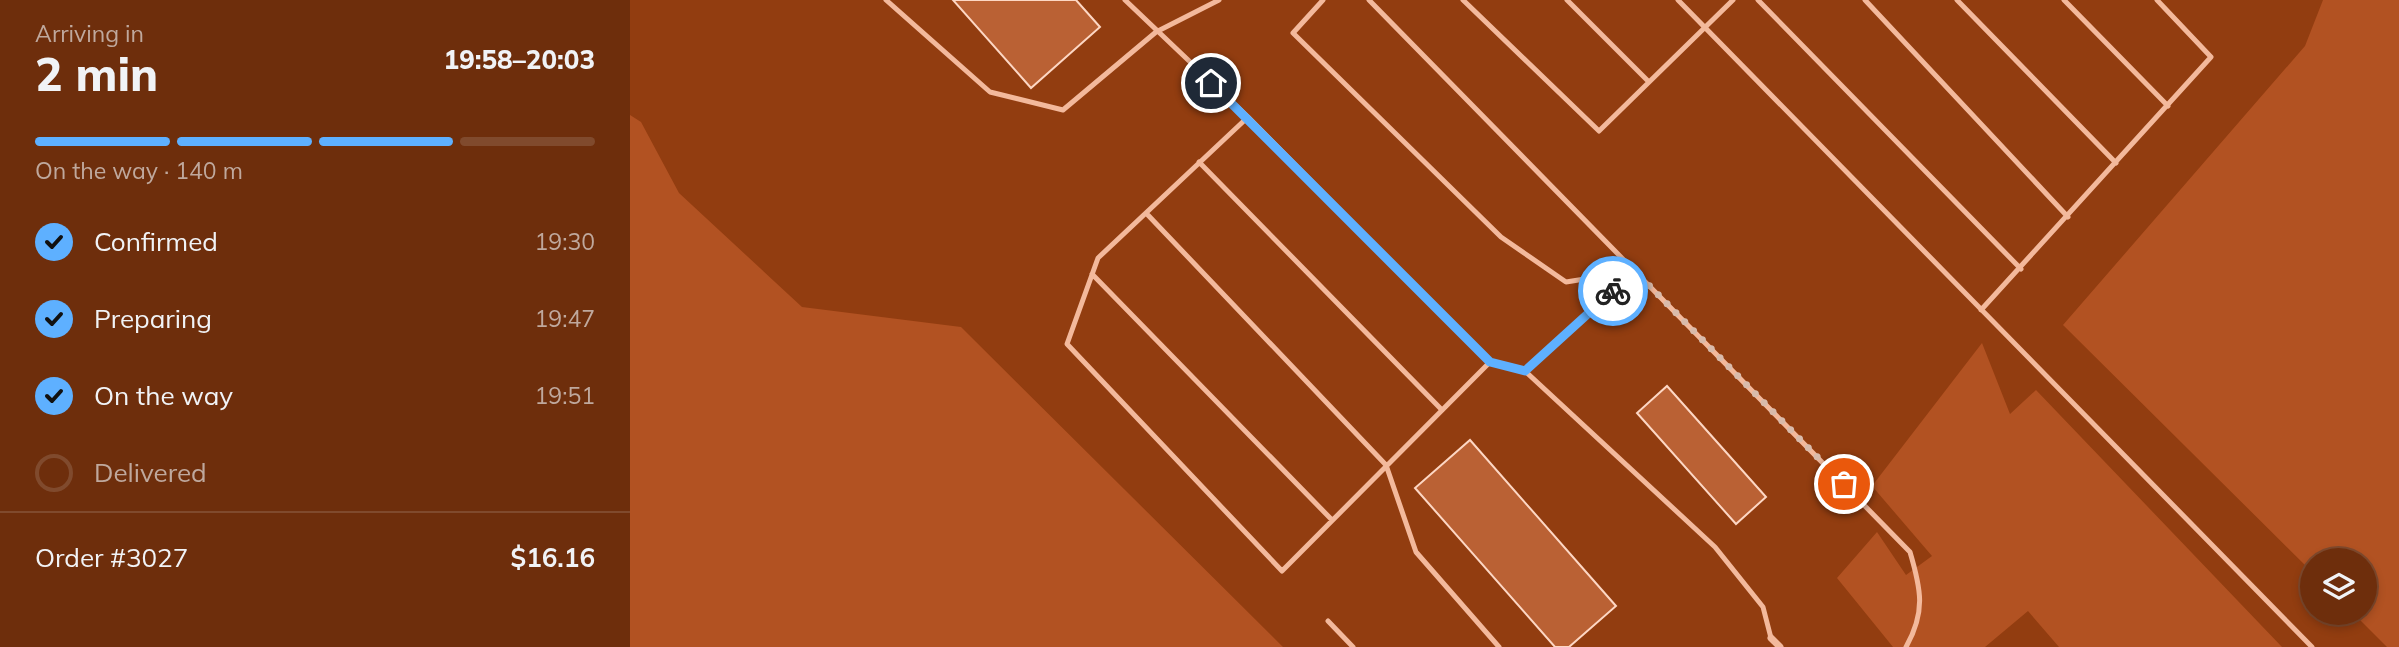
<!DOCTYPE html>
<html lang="en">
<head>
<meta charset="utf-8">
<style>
  body { margin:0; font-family:Mulish,sans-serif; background:#733615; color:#f1f3f6; height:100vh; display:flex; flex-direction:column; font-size:26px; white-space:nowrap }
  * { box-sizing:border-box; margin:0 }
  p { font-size:23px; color:#bfa89d }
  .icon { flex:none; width:38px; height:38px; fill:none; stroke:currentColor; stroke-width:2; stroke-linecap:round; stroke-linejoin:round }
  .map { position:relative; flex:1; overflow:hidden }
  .side { display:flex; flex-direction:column; background:#6e2e0c; width:630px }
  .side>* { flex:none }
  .tools { position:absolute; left:1670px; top:548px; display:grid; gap:14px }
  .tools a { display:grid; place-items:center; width:77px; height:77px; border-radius:50%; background:#6e2e0c; box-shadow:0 4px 10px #0003,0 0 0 2px #804a2d; font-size:35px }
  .pin { position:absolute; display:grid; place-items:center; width:60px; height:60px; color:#fff; margin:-30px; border:4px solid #fff; border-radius:50%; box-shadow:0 2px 7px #0007 }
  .courier { position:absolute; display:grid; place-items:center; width:70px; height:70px; margin:-35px; border:5px solid #5eb0ff; border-radius:50%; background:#fff; color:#222; box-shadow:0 2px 9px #0007 }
  .headline em { font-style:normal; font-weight:800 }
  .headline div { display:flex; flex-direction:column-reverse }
  .headline { display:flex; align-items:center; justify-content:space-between; height:119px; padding:0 35px }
  h1 { font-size:46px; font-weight:800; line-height:52px }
  .bar { display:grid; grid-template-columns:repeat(4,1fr); gap:10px 7px; align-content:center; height:84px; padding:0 35px }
  .bar i { height:9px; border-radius:5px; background:#804a2d }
  .bar .on { background:#5eb0ff }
  .bar p { grid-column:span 4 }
  .line { display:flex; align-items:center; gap:18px; padding:0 35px; border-top:2px solid #804a2d }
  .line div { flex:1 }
  ol { padding:0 35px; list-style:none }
  li { display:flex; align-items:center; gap:21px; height:77px }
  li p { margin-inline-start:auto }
  li .icon { padding:7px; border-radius:50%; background:#5eb0ff; color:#111; stroke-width:4 }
  li:last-child { color:#bfa89d }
  li i { width:38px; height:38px; border:4px solid #804a2d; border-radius:50% }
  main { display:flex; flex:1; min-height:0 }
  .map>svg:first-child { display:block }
</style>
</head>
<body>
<main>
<section class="side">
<div class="headline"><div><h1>2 min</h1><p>Arriving in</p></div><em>19:58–20:03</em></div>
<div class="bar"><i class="on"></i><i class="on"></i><i class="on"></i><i></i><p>On the way · 140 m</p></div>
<ol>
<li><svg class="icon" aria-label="check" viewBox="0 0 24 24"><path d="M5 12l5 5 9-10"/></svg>Confirmed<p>19:30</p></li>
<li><svg class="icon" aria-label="check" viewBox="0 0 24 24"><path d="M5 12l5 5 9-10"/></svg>Preparing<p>19:47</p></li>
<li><svg class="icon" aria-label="check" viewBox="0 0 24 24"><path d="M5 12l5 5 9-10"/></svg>On the way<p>19:51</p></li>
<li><i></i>Delivered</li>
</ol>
<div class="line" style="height:91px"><div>Order #3027</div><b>$16.16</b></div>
</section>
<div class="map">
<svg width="1769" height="647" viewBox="0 0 1769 647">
  <rect width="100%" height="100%" fill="#923d10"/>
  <path fill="#b25222" d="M1693 0H1769V647H1757L1723 613 1734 612V560H1682V572L1433 325 1675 46Z
    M0 115 11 122 49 193 172 307 331 327 653 647H0Z
    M1352 343 1380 414 1406 390 1652 647H1429L1398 611 1355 647H1263L1207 578 1247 532 1276 575 1302 556 1242 486Z"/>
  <path fill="#ba6134" stroke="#fdd7c4" stroke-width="2" d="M323 0H446L470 27 401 88Z
    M1037 386 1136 497 1106 524 1007 413Z
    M840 440 986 606 939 647H925L785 488Z"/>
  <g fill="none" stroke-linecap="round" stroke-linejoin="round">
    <path stroke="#f3b99c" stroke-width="5" d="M256 0 360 92 433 110 526 32 589 0
      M495 0 618 117 860 362 895 371 1085 547 1133 607 1141 638
      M693 0 663 33 871 237 936 282 1005 271
      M739 0 1280 552C1291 589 1296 612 1276 647
      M833 0 969 131 1103 0
      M937 0 1019 82
      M1048 0 1682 647
      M1128 0 1391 269
      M1235 0 1438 217
      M1327 0 1486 163
      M1434 0 1538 106
      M618 117 468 258 437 344 652 571 860 362
      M569 162 811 409
      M516 213 756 465 786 552 869 647
      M462 274 702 520
      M1351 310 1581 57 1527 0
      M895 371 1004 271
      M698 621 723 647"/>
    <path stroke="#f3b99c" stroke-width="7" d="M1141 638 1150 647"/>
  </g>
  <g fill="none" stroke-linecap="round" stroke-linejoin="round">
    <path stroke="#d9bbab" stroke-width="7" stroke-dasharray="0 12.6" d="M983 291 1005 271 1214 484"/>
    <path stroke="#5eb0ff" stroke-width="9" d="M581 83 860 362 895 371 983 291"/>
  </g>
</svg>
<div class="tools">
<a><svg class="icon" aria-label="layers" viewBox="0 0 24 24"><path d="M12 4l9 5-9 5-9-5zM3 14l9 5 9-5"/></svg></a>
</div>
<div class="pin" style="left:1214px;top:484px;background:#ea580c"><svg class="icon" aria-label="bag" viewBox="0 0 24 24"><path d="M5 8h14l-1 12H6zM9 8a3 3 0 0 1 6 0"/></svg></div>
<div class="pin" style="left:581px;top:83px;background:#1f2937"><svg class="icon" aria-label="home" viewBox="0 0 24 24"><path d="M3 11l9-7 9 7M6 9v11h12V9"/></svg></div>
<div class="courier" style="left:983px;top:291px"><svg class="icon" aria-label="bike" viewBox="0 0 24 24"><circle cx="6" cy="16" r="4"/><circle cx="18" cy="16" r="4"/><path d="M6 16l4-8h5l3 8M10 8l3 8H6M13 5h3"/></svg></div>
</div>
</main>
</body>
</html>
